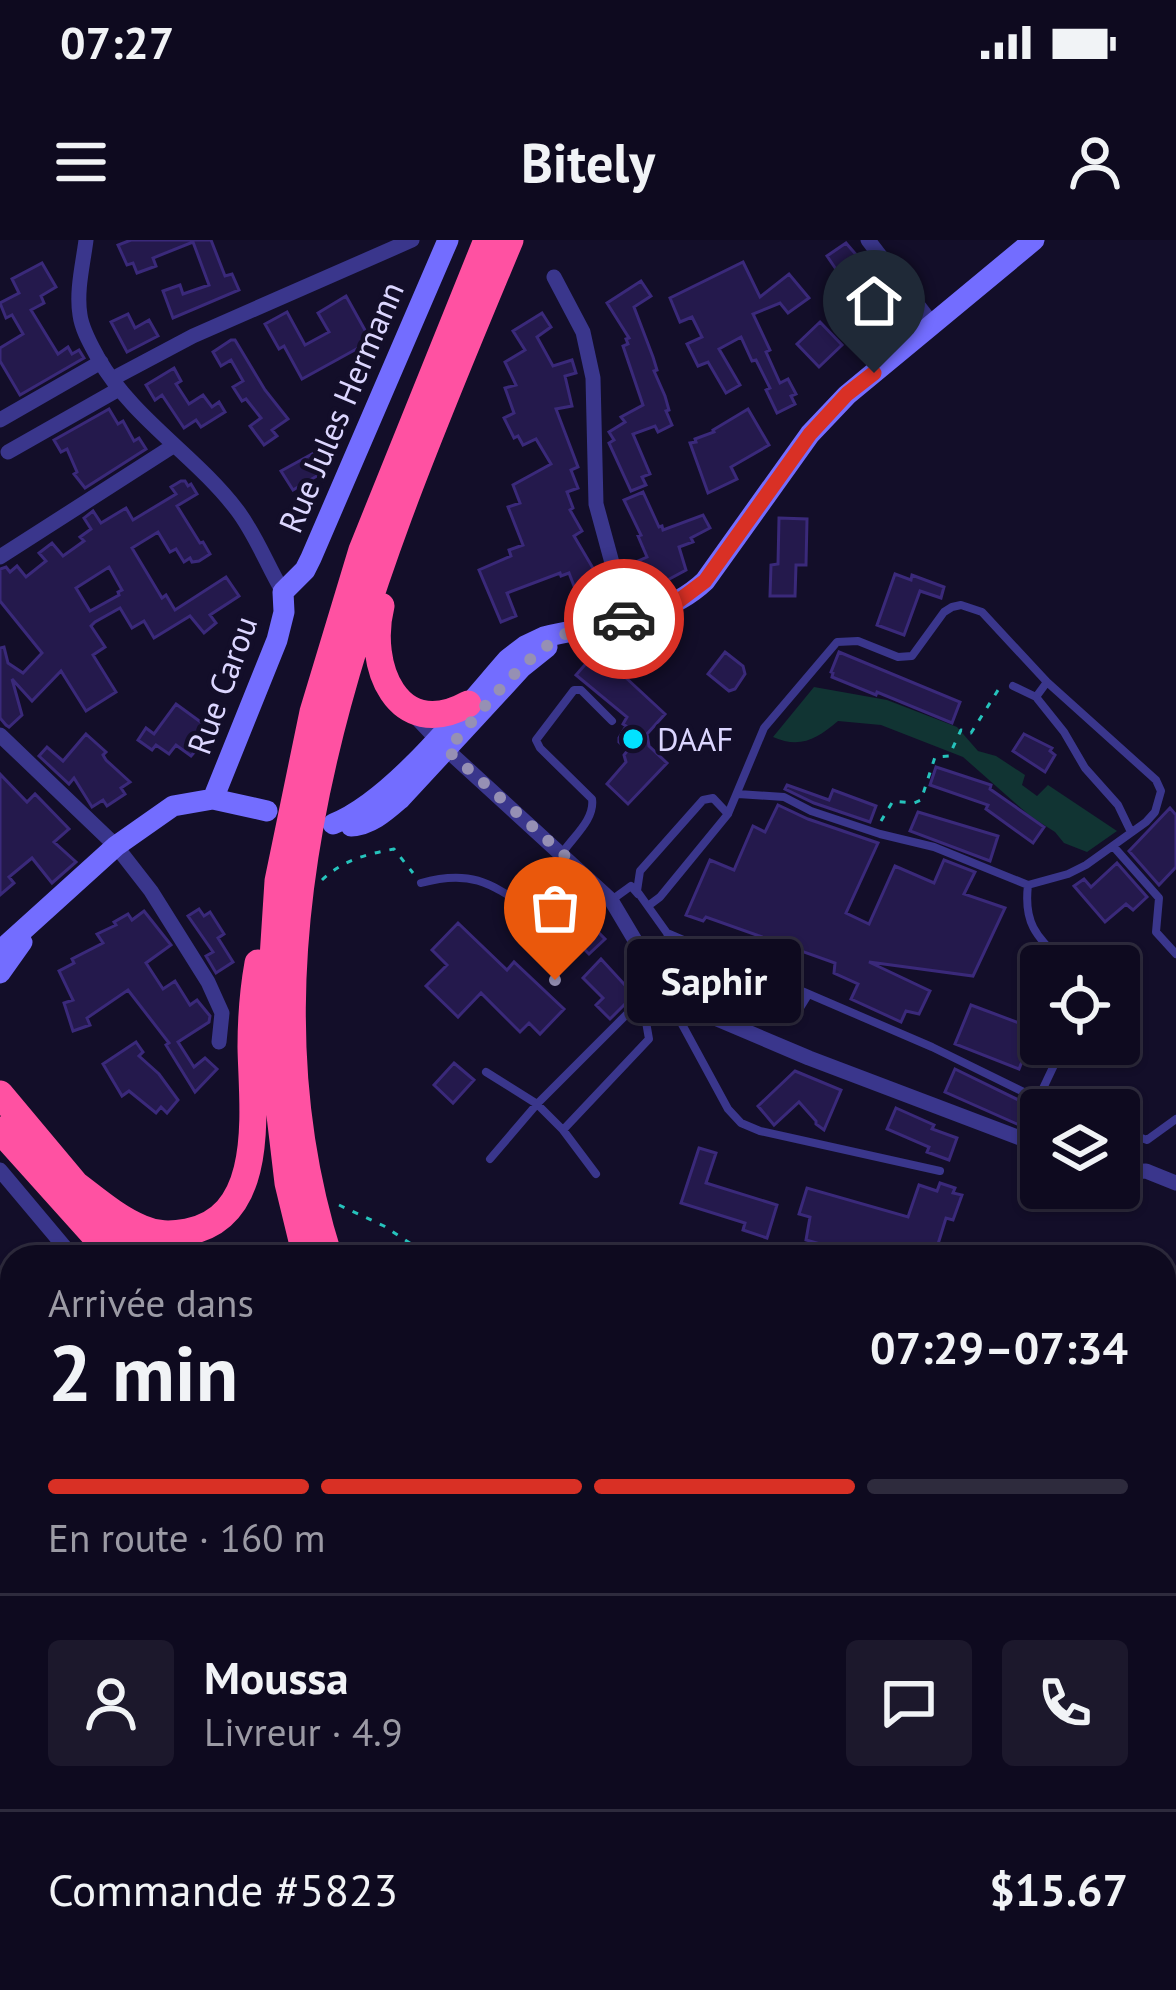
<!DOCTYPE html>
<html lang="fr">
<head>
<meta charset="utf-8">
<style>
  body { margin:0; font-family:"PT Sans",sans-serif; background:#1c182c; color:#f1f3f6; height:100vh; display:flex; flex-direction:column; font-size:45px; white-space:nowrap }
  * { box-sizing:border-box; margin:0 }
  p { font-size:39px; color:#9b9aa4 }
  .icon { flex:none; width:66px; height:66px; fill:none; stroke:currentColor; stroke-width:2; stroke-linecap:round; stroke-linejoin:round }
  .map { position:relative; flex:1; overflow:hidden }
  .sheet { position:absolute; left:0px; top:1005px; width:1176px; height:747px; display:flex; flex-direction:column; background:#0e0a1f; border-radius:36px 36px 0 0; box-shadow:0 3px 9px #0004,0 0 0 3px #2e2b3d }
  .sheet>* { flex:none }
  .tools { position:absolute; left:1020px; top:705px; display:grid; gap:24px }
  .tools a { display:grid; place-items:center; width:120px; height:120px; border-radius:12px; background:#0e0a1f; box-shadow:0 3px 9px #0004,0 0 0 3px #2e2b3d; font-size:60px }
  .pin { position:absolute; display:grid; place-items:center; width:102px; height:102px; color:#fff; margin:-123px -51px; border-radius:50% 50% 50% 0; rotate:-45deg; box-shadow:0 0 12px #0007 }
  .pin .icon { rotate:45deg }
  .courier { position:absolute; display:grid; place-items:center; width:120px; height:120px; margin:-60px; border:9px solid #d93025; border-radius:50%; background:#fff; color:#222; box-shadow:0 3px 15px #0007 }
  .bubble { position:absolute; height:84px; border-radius:12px; background:#0e0a1f; box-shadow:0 3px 9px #0004,0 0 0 3px #2e2b3d; font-size:39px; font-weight:600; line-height:84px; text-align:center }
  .head em { font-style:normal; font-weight:600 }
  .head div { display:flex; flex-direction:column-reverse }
  .head { display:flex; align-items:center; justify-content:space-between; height:204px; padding:0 48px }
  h1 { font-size:78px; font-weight:600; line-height:90px }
  .bar { display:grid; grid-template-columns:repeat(4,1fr); gap:18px 12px; align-content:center; height:144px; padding:0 48px }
  .bar i { height:15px; border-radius:9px; background:#2e2b3d }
  .bar .selected { background:#d93025 }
  .bar p { grid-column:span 4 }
  .line { display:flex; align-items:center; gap:30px; padding:0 48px; border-top:3px solid #2e2b3d }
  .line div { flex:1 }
  .round { display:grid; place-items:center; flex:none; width:126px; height:126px; border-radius:12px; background:#1c182c }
  .status { display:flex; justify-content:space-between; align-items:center; height:84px; padding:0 60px; background:#0e0a1f; direction:ltr }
  .status svg { height:33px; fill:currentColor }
  header { display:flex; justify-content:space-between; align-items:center; height:156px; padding:0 48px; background:#0e0a1f; font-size:54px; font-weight:600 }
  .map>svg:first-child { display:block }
</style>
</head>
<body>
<div class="status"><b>07:27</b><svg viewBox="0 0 49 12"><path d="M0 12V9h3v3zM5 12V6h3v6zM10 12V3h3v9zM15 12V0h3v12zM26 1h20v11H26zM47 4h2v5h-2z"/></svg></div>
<header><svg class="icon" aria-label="menu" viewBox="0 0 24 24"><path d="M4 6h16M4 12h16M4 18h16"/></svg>Bitely<svg class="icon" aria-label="person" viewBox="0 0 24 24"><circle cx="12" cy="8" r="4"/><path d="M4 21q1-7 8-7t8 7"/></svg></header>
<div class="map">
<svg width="1176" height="1750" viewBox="0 0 1176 1750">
  <rect width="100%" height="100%" fill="#130e29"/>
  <path fill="#113433" d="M814 447 887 460 957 487 978 511 996 516 1025 535 1022 545 1037 556 1048 545 1117 591 1087 612 1064 603 1055 592 1030 576 963 517 881 485 838 481C817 499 800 509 773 497Z"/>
  <path fill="#24194c" stroke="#3a297a" stroke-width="3" fill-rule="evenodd" d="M131 0H211L225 36 232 34 239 50 173 78 163 51 180 45 183 54 209 45 193 2 153 18 156 26 137 33 133 23 127 25 118 5Z
    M846 3 865 25 862 27 890 64 888 65 897 79 878 91 827 16Z
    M743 22 760 57 789 34 809 58 788 73 780 63 753 74 770 110 766 112 780 143 788 139 796 154 791 156 795 164 777 173 766 150 770 148 756 120 752 121 741 97 719 109 740 145 726 153 708 122 698 126 687 104 702 97 692 77 680 82 670 58Z
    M42 23 56 47 41 56 44 63 31 70 58 114 68 107 72 114 79 110 84 118 20 155 0 121V108L23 94 12 75 6 78 0 63 19 53 12 39Z
    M641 41 651 56 634 67 653 117 657 130 654 131 665 156 669 170 666 171 672 185 658 192 655 186 633 194 650 234 642 237 646 245 631 251 609 203 614 200 609 192 625 182 621 177 643 165 623 106 628 104 626 99 629 98 607 63Z
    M346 56 371 101 302 139 284 106 279 109 265 84 287 72 305 105 329 92 318 73Z
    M542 73 551 87 537 97 553 126 572 120 576 133 565 136 572 166 556 169 578 227 571 230 578 248 567 252 573 268 570 270 582 291 574 296 597 335 602 332 606 348 579 359 569 333 561 336 560 333 507 353 516 376 501 382 479 330 511 316 509 310 523 305 508 267 520 263 513 245 551 224 536 199 523 205 518 196 514 198 504 178 514 173 505 148 516 145 505 122 525 110 513 91Z
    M128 74 135 88 149 80 158 96 127 112 111 82Z
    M820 82 842 105 819 127 797 104Z
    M231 100H235L265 150 288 179 272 190 277 196 264 205 250 186 261 178 246 159 242 161 233 147 243 141 231 120 221 126 213 112Z
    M174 128 181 141 176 144 189 164 203 155 212 167 219 162 225 172 201 187 196 180 184 188 162 155 155 160 146 145Z
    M109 169 118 184 123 181 134 201 139 198 146 209 85 248 74 234 77 232 67 209 61 212 54 200Z
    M748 169 769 205 731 227 737 239 708 253 690 203 696 202 695 199 714 192 713 190Z
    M312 214 322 233 293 250 281 231Z
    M181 241H185L188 246 191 244 197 254 177 266 200 303 203 302 210 314 199 321 192 322 190 318 184 322 176 309 170 312 158 292 132 308 162 358 166 355 175 370 226 337 239 356 210 375 216 383 204 393 190 376 154 398 144 381 132 388 120 368 95 382 91 386 105 407 93 415 116 452 86 471 61 431 32 461 12 439 22 475 9 487 6 485 0 478V408L4 407 8 423 23 433 42 413 0 361V329L6 327 10 332 17 326 26 337 46 321 39 313 52 303 63 316 84 301 80 297 91 289 84 278 93 271 101 283 126 268 133 280 176 254 171 247ZM109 327 122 350 118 352 119 355 90 371 76 348Z
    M643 252 659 287 662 286 663 290 703 275 710 288 691 298 693 302 679 307 686 330 636 357 628 334 632 333 629 325 647 317 638 296 641 295 624 260Z
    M779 278 807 279 806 325H796L795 356H770L771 325 778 324Z
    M895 334 911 340 912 335 944 347 941 358 920 351 904 395 877 385Z
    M597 411 665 474 647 494 649 506 667 523 628 564 607 544 626 522 624 515 628 510 619 502V498L626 486 623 484 627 477 576 435Z
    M725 412 743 426 745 434 735 449 729 451 708 434Z
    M839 412 960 462 952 483 877 452 876 455 832 437 833 433 831 432Z
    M176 464 213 491 191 516 176 505 169 514 156 505 152 510 138 500 146 488 154 494Z
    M86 494 106 512 103 515 106 520 130 542 121 548 125 554 107 566 103 560 92 567 74 538 69 544 39 516 47 507 63 521Z
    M1024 494 1052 508 1050 511 1055 515 1045 532 1013 511Z
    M936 527 991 545 990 549 1044 587 1033 603 986 569 988 565 930 545Z
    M0 534 27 562 35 554 69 589 54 602 76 622 52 643 32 618 9 637 14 643 0 655Z
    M787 545 829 560 833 550 876 566 870 582 814 563 785 549Z
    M778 565 808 579 878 603 846 673 869 684 895 626 934 643 944 620 975 632 964 654 1005 668 973 736 869 722 930 751 919 774 906 771 901 782 851 759 858 744 834 733 835 723 706 677 703 681 686 675 710 620 734 630 753 586 765 592Z
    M1170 568 1176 575V627L1159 645 1129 611Z
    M918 572 998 596 990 621 910 591Z
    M1117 623 1147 657 1133 670 1126 664 1105 682 1074 646 1084 639 1091 647Z
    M579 659 591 671 584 678 605 699 589 714 560 685 574 672 570 668Z
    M199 669 204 676 210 672 224 694 218 698 233 722 216 733 206 716 213 712 188 676Z
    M144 671 171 705 146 723 163 749 175 741 190 765 197 760 210 776 209 782 178 802 194 827 205 818 217 829 195 852 166 805 169 803 128 750 87 778 90 785 73 791 64 763 73 760 59 731 74 723 72 719 103 703 97 694 116 685 114 682 128 674 132 680Z
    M458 683 507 730 514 722 564 769 540 794 529 783 520 792 481 753 458 777 426 746 447 725 432 710Z
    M601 719 634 755 610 779 596 765 603 758 583 738Z
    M971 765 1035 789 1019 829 955 804Z
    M136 802 143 812 139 816 159 834 178 860 167 873 161 867 156 873 129 851 122 856 103 824Z
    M454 823 474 840 453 863 434 845Z
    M955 829 1041 871V891L1021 883 1017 884 945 852Z
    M795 831 841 850 824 890 816 884V881L799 862 774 885 758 866Z
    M896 868 934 885 932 889 957 898 949 920 927 912 929 907 887 889Z
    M699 908 716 913 706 943 777 965 767 998 743 990 745 983 681 963Z
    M940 943 955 948 953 953 962 955 953 980 946 978 934 1017H866L806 1000 810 977 799 974 807 948 908 977 919 945 937 951Z"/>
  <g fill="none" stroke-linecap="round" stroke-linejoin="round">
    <path stroke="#26c3bc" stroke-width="3" stroke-dasharray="6 9" stroke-linecap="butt" d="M881 581 893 561 914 563 921 560 935 517 949 516 961 490 971 493 1000 447
      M322 640C343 620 367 614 394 609L413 633
      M339 965 384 986 431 1017
      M0 1285 12 1273
      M0 1479 12 1494
      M0 1616 12 1608
      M1164 1690 1176 1707
      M214 1740 222 1750
      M531 1750 543 1740"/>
    <path stroke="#3a368c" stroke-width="8" d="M1013 446 1036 457 1047 442
      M1036 457 1064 492 1085 528 1118 565 1131 592
      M728 574 713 558 703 560 640 631 637 651 667 693 681 730 790 777 800 768 808 755
      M1113 606 1159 658 1156 692 1176 714
      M563 612C574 596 595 579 592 559L540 508 536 500 574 450H581L612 481
      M421 643C471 629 490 643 531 670
      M1028 645C1023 687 1039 698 1067 726
      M613 659 631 646 638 654
      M648 666 660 657 728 574 764 488 837 402 858 401 898 417 912 416 944 372 952 367 961 365 982 372 1047 442 1156 540 1161 551 1155 572 1146 582 1086 625 1068 634 1028 645 934 607 880 594 811 571 784 557 738 554
      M667 693 932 807 1038 859 1067 870
      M555 740C563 711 550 691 531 670L570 623
      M671 764 728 869 741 883 760 891 940 931
      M486 832 537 864 563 890 596 934
      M1038 859 1064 804
      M563 890 649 799 642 759 652 732
      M1119 890 1147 900 1176 879
      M490 919 537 864 642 759"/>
    <path stroke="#3a368c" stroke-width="15" d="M86 0C83 24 76 51 80 75 82 90 91 105 98 118 133 179 195 215 237 270 256 295 267 325 283 352
      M868 0 933 85
      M554 37 583 92 593 138 596 264 627 378
      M112 139 193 96 412 0
      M0 180 101 122
      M8 212 119 149
      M0 317 173 206
      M415 476 447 510 611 660 670 759 809 818 1041 906
      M0 495 116 606 151 651 208 742 222 773 219 802
      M0 930 73 1017
      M1119 932 1146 931 1176 943
      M814 1740 825 1750"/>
    <path stroke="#736dff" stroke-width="21" d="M213 559 277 400 284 372 283 352 305 330 311 318 448 0
      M333 584C392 561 465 468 508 419L525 406 544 397C598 384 663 381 705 341L810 194 847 155 1034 0
      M351 586C371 585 386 571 401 558L522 427 547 407
      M0 711 116 606 173 566 213 559 267 571
      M0 733 22 702"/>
    <path stroke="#ff51a2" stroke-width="27" d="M381 366C366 425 397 503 468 464
      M0 854 82 952
      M0 890 114 1017
      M71 941C93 957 116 978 141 988 157 995 170 995 187 992 268 977 252 867 251 807 251 778 253 751 258 723
      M109 980 141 1017
      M306 1017 288 943 273 816 271 749 278 641 313 472 362 310 487 0
      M329 1017C219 672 379 315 510 0
      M864 1740 875 1750
      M903 1740 914 1750"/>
  </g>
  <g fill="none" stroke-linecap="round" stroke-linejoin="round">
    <path stroke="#9690b4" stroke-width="12" stroke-dasharray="0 21.6" d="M555 740C563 711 550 691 531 670L572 622 447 510C484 469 520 418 569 392 585 384 607 383 624 379"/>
    <path stroke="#d93025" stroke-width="15" d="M624 379 669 368 705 341 810 194 847 154 874 133"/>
  </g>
  <circle fill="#02e2ff" stroke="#130e29" stroke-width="4.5" cx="633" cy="499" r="12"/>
  <g text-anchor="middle" stroke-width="9" stroke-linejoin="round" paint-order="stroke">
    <g font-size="33" fill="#dcd6ff" stroke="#130e29">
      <text transform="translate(341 167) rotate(-67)" y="12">Rue Jules Hermann</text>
      <text transform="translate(222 445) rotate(-70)" y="12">Rue Carou</text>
    </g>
    <g font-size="33" fill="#dcd6ff" stroke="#130e29" text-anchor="start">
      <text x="657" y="511">DAAF</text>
    </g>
  </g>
</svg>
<div class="tools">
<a><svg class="icon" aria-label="locate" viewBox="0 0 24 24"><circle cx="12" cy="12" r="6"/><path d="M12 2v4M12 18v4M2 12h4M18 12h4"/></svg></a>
<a><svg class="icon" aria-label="layers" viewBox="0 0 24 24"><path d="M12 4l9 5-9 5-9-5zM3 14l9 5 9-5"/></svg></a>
</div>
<div class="pin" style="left:555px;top:740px;background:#ea580c"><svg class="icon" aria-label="bag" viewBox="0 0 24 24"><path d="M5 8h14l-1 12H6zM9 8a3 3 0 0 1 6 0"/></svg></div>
<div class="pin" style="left:874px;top:133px;background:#1f2937"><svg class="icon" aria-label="home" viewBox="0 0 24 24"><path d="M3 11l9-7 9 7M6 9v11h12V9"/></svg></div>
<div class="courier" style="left:624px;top:379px"><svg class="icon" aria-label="car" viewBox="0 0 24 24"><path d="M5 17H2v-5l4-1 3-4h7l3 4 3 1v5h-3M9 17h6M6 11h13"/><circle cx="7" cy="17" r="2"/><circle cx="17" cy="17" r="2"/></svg></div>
<div class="bubble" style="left:627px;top:699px;width:174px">Saphir</div>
<section class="sheet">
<div class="head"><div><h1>2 min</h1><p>Arrivée dans</p></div><em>07:29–07:34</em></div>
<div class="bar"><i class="selected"></i><i class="selected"></i><i class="selected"></i><i></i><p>En route · 160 m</p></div>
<div class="line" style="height:216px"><a class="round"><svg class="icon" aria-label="person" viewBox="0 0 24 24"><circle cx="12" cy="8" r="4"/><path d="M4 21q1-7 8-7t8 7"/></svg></a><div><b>Moussa</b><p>Livreur · 4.9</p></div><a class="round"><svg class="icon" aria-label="chat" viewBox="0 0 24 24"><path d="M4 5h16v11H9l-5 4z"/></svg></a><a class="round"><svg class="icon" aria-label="phone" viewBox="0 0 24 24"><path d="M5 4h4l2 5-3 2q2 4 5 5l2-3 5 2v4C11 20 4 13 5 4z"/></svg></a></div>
<div class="line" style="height:156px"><div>Commande #5823</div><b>$15.67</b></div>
</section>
</div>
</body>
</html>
